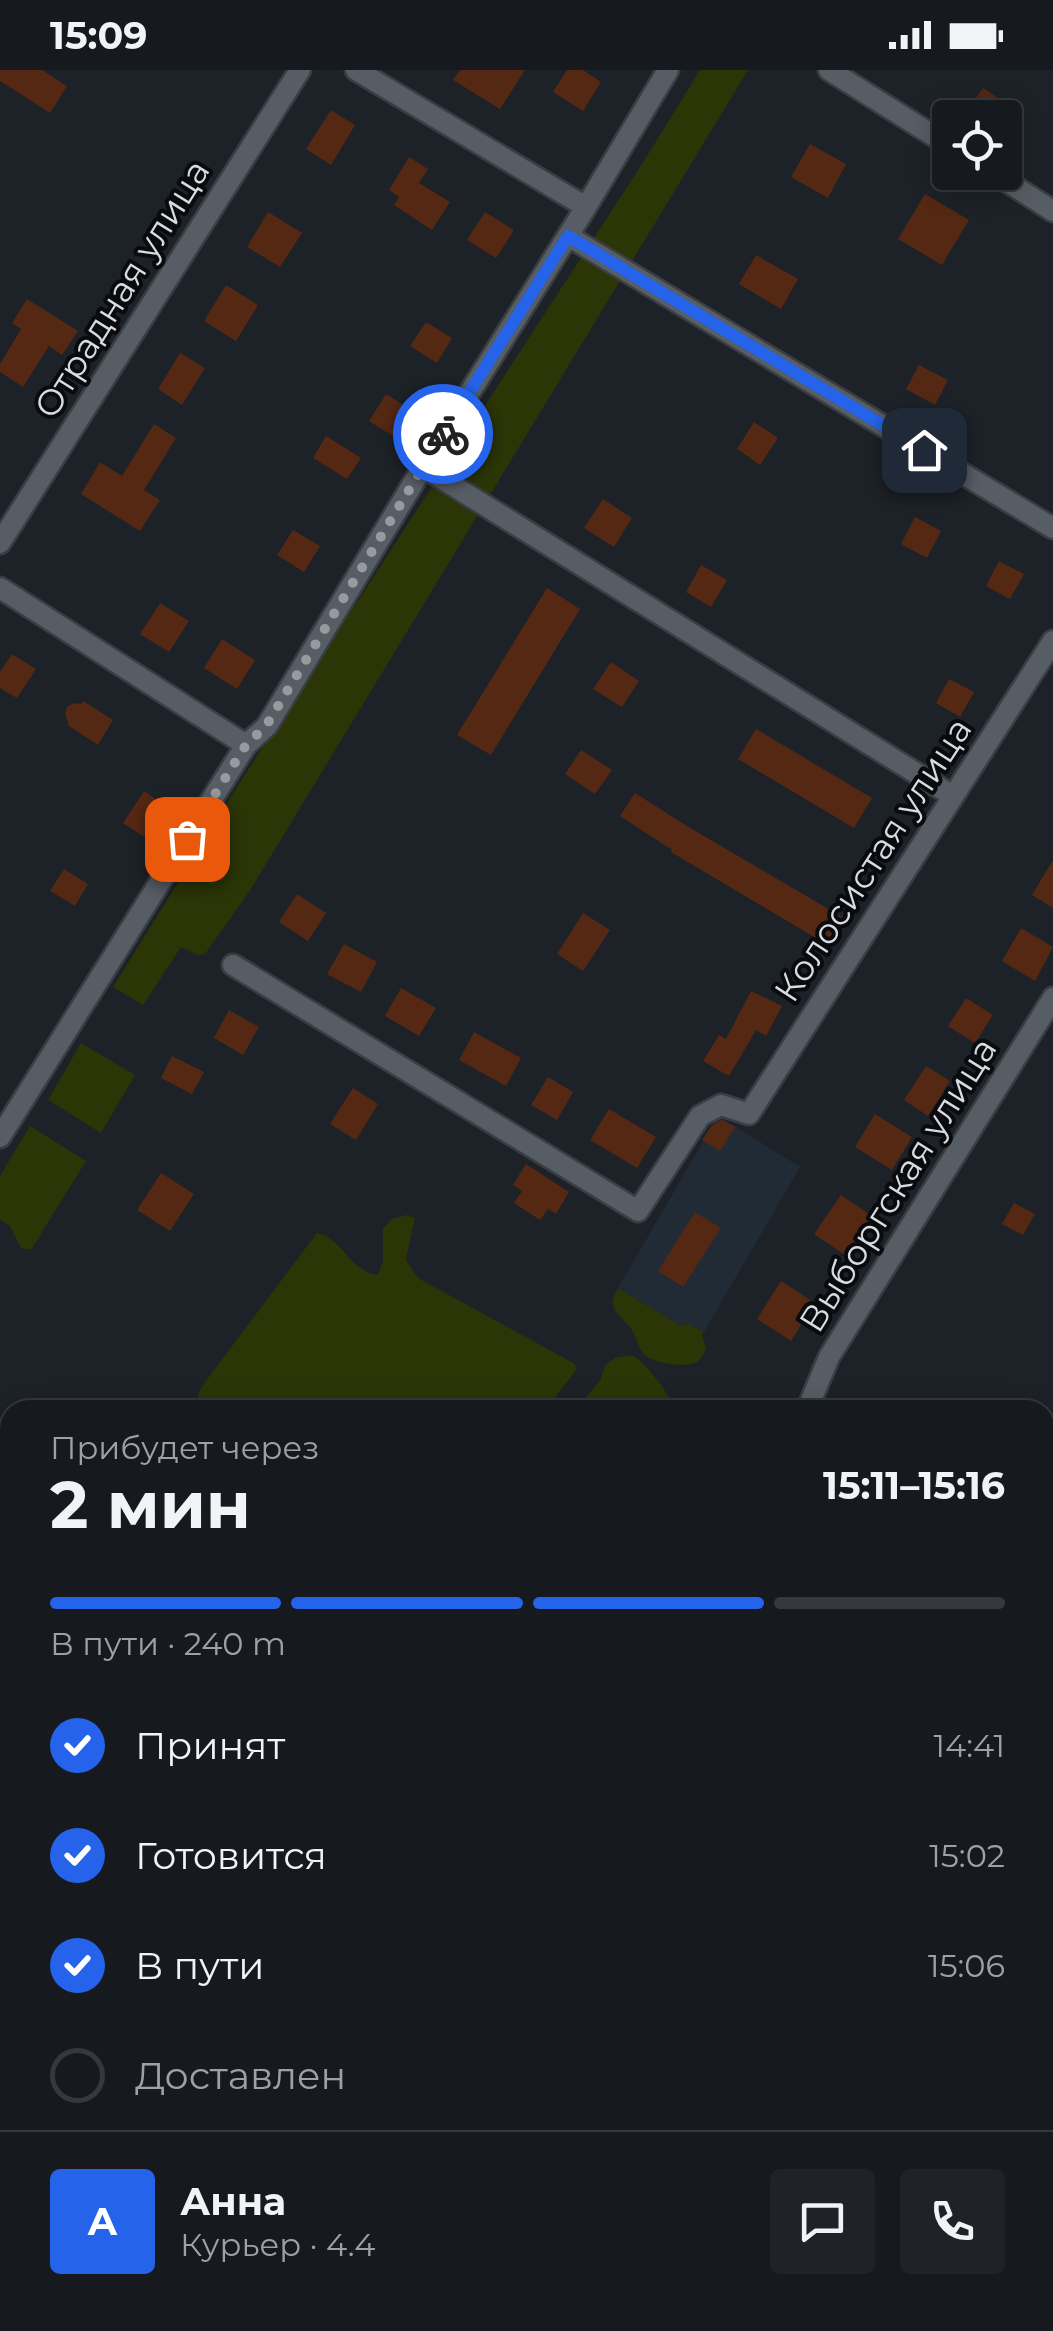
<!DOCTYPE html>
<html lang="ru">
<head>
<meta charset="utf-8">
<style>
  body { margin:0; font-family:Montserrat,sans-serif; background:#1f2327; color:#f1f3f6; height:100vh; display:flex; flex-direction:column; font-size:38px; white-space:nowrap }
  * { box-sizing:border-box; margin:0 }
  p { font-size:32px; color:#9ea1a4 }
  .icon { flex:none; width:55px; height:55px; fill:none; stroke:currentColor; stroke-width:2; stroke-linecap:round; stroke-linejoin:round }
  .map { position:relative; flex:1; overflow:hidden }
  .drawer { position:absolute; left:0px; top:1330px; width:1055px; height:932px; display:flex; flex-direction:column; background:#161a1e; border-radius:30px 30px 0 0; box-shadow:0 5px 25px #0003,0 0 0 2px #35383c }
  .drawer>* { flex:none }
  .controls { position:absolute; left:932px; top:30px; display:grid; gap:20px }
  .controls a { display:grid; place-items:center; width:90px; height:90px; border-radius:10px; background:#161a1e; box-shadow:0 5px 25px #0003,0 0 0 2px #35383c; font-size:50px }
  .pin { position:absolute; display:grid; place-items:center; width:85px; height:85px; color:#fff; margin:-42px; border-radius:20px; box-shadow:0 5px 15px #0006 }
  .courier { position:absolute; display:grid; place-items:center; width:100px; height:100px; margin:-50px; border:8px solid #2563eb; border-radius:50%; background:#fff; color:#222; box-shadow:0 2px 12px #0007 }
  .head em { font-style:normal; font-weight:700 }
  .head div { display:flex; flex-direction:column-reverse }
  .head { display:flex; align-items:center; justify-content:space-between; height:170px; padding:0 50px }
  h1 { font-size:65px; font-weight:700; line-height:75px }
  .bar { display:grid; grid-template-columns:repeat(4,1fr); gap:15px 10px; align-content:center; height:120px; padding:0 50px }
  .bar i { height:12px; border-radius:8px; background:#35383c }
  .bar .active { background:#2563eb }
  .bar p { grid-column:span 4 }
  .line { display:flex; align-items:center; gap:25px; padding:0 50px; border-top:2px solid #35383c }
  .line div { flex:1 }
  .round { display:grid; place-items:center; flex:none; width:105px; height:105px; border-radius:10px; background:#1f2327 }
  ol { padding:0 50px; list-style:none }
  li { display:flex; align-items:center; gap:30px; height:110px }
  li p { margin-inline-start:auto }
  li .icon { padding:10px; border-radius:50%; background:#2563eb; color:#fff; stroke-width:4 }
  li:last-child { color:#9ea1a4 }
  li i { width:55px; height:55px; border:5px solid #35383c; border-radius:50% }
  .status { display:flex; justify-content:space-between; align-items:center; height:70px; padding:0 50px; background:#161a1e; direction:ltr }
  .status svg { height:28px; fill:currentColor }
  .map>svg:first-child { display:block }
</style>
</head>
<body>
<div class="status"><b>15:09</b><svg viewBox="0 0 49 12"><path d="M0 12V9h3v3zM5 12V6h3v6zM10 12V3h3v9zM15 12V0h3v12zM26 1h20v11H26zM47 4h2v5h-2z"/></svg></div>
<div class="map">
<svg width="1053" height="2261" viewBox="0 0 1053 2261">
  <rect width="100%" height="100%" fill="#1d2228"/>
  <path fill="#212b35" d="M718 1046 800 1097 704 1262 689 1254 680 1255 618 1218Z"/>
  <path fill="#2b3506" d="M700 0H748L249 822 205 884 198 885 181 877 143 935 113 917 244 706 642 94Z
    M81 973 135 1005 101 1063 48 1030Z
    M30 1056 86 1091 31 1180 21 1178 10 1156 0 1150V1106Z
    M407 1145 415 1148 406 1190 418 1208 575 1294 576 1299 574 1303 545 1340H207L198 1333 199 1322 205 1312 317 1163C342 1168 351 1202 378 1205L383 1191V1159L392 1149Z
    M618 1218 680 1255 689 1254 704 1262 702 1265 706 1279C703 1285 702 1288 697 1292 685 1298 653 1294 644 1284 637 1276 636 1264 629 1256 621 1247 615 1244 612 1231Z
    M625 1286C628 1286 631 1285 633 1286 643 1290 667 1321 671 1331L664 1340H576L601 1309 605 1295 615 1288Z
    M0 1593 10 1607V1733L0 1722Z
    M1053 1670V1859L1045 1861V1674Z
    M10 1784V1979L0 1933V1800L8 1791Z
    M256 2252H565V2253L557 2261H245Z"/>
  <path fill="#2b5174" d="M0 1722 10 1733V1784L8 1791 0 1800Z"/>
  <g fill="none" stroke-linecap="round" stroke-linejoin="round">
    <path stroke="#2b5174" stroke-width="5" d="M0 1803 7 1810
      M180 2252 183 2261"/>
    <path stroke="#2b5174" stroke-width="32" d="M1045 1777 1053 1773
      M453 2261 458 2252"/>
  </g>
  <path fill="#542813" d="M0 0H42L67 16 50 43 0 11Z
    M460 0H525L500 39 453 10Z
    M567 0H583L601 12 583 41 553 22Z
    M983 18 1010 36 1002 48H977L967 41Z
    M331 40 355 55 331 95 306 79Z
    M810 74 846 94 828 128 791 107Z
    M409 87 428 99 419 113 450 132 432 160 394 135 399 127 389 120Z
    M925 124 969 150 942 195 898 169Z
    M268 142 302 163 280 197 247 177Z
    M485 142 514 160 496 188 467 170Z
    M756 185 798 209 781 239 739 214Z
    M226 215 258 235 236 271 204 251Z
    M27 229 78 261 62 285 49 276 23 317 0 302V294L21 259 12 253Z
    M426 252 452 268 437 293 410 276Z
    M180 283 205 298 182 335 158 319Z
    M919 295 948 310 935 335 906 319Z
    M386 324 413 341 396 368 369 351Z
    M754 352 778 368 760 395 737 379Z
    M154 354 176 368 144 420 160 430 140 461 81 424 100 392 122 406Z
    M326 366 361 388 347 409 313 388Z
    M603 429 632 448 614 477 584 458Z
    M915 447 941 461 927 488 901 474Z
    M293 460 320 476 304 502 277 485Z
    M999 491 1024 504 1010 529 986 516Z
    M701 495 727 510 711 537 686 522Z
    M547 518 580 539 491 685 457 665Z
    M160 533 189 551 169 582 140 564Z
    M222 569 255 590 237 619 204 598Z
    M12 584 36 599 17 628 0 618V602Z
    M611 592 639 611 622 637 593 619Z
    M949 609 974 622 960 647 936 633Z
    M83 631 113 650 98 675 69 656 65 644 67 637 74 633 81 634Z
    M756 659 872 728 854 758 738 689Z
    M581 680 612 700 595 724 565 704Z
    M144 721 170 739 149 770 123 753Z
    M635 723 687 756 842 847 826 874 671 782 672 780 620 746Z
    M1053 790V838L1032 825Z
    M64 799 88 814 75 836 50 821Z
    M297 824 326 843 308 871 279 852Z
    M583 843 610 860 583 901 557 884Z
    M1021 858 1053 877 1035 911 1002 891Z
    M344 874 377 892 361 922 327 904Z
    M401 918 436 938 419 966 385 946Z
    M751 921 782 936 766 966 756 960 729 1006 703 991 719 965 726 969Z
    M966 928 993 945 975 973 948 956Z
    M229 940 259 957 243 985 214 968Z
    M474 962 521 988 506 1016 459 990Z
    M172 986 204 1002 192 1024 161 1008Z
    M926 996 950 1011 928 1046 904 1030Z
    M548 1007 573 1022 557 1050 531 1035Z
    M353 1018 378 1034 356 1070 330 1054Z
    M609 1039 656 1067 637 1098 590 1070Z
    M875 1044 912 1067 892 1100 855 1077Z
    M722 1050 735 1057 720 1081 702 1070 712 1055Z
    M526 1094 569 1122 556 1144 548 1139 540 1150 514 1133 522 1121 513 1115Z
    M161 1103 194 1124 170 1161 137 1140Z
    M841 1125 875 1148 848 1187 814 1164Z
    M1014 1133 1035 1144 1023 1165 1002 1154Z
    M695 1142 721 1158 683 1217 658 1201Z
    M781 1211 815 1233 791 1271 757 1249Z"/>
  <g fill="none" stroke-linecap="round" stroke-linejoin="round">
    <defs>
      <path id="street" d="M356 0 586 137
        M829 0 950 76
        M992 102 1053 141
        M568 166 1053 458
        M423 397 953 726
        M0 473 300 0
        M0 518 246 675
        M233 895 638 1141 700 1046 721 1035 749 1044 1053 571
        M0 1067 246 675 267 656 423 397 586 137 668 0
        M807 1340 829 1287 1053 928
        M1045 1980H1053
        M1045 2152 1053 2150
        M212 2261 228 2252
        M778 2261 789 2252"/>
    </defs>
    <use href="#street" stroke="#393e43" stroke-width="25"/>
    <use href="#street" stroke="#575d64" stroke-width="20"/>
  </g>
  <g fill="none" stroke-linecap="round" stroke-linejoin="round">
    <path stroke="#979ba0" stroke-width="10" stroke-dasharray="0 18" d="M187 769 246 675 266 656 443 364"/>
    <path stroke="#2563eb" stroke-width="12" d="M443 364 568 166 924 380"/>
  </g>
  <g text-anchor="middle" stroke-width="8" stroke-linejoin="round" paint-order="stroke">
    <g font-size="35" fill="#d8dce0" stroke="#090b0e">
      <text transform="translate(122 219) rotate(-58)" y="12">Отрадная улица</text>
      <text transform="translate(873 790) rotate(-57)" y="12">Колосистая улица</text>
      <text transform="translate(898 1115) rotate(-58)" y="12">Выборгская улица</text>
    </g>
  </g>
</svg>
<div class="controls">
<a><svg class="icon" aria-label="locate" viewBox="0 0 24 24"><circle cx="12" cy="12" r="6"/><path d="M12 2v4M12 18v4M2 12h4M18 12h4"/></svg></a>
</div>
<div class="pin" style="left:187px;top:769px;background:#ea580c"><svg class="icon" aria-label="bag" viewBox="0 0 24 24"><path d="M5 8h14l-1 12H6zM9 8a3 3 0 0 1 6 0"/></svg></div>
<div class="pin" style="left:924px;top:380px;background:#1f2937"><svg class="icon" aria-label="home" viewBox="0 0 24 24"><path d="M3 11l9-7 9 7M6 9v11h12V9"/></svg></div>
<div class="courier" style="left:443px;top:364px"><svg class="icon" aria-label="bike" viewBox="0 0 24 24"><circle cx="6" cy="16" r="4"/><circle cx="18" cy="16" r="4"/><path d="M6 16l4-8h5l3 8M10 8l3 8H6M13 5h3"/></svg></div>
<section class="drawer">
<div class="head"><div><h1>2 мин</h1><p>Прибудет через</p></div><em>15:11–15:16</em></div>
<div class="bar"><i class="active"></i><i class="active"></i><i class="active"></i><i></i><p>В пути · 240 m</p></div>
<ol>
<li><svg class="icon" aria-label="check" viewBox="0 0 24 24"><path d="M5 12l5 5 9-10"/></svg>Принят<p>14:41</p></li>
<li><svg class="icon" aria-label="check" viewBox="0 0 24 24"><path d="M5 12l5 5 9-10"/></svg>Готовится<p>15:02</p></li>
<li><svg class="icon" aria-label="check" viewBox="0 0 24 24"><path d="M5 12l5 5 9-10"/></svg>В пути<p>15:06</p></li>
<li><i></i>Доставлен</li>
</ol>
<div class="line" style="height:180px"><b class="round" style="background:#2563eb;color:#fff">А</b><div><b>Анна</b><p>Курьер · 4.4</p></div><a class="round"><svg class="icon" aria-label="chat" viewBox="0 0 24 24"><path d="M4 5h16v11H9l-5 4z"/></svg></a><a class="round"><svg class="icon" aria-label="phone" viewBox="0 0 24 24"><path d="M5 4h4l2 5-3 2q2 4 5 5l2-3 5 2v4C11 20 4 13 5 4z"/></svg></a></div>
</section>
</div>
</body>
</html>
